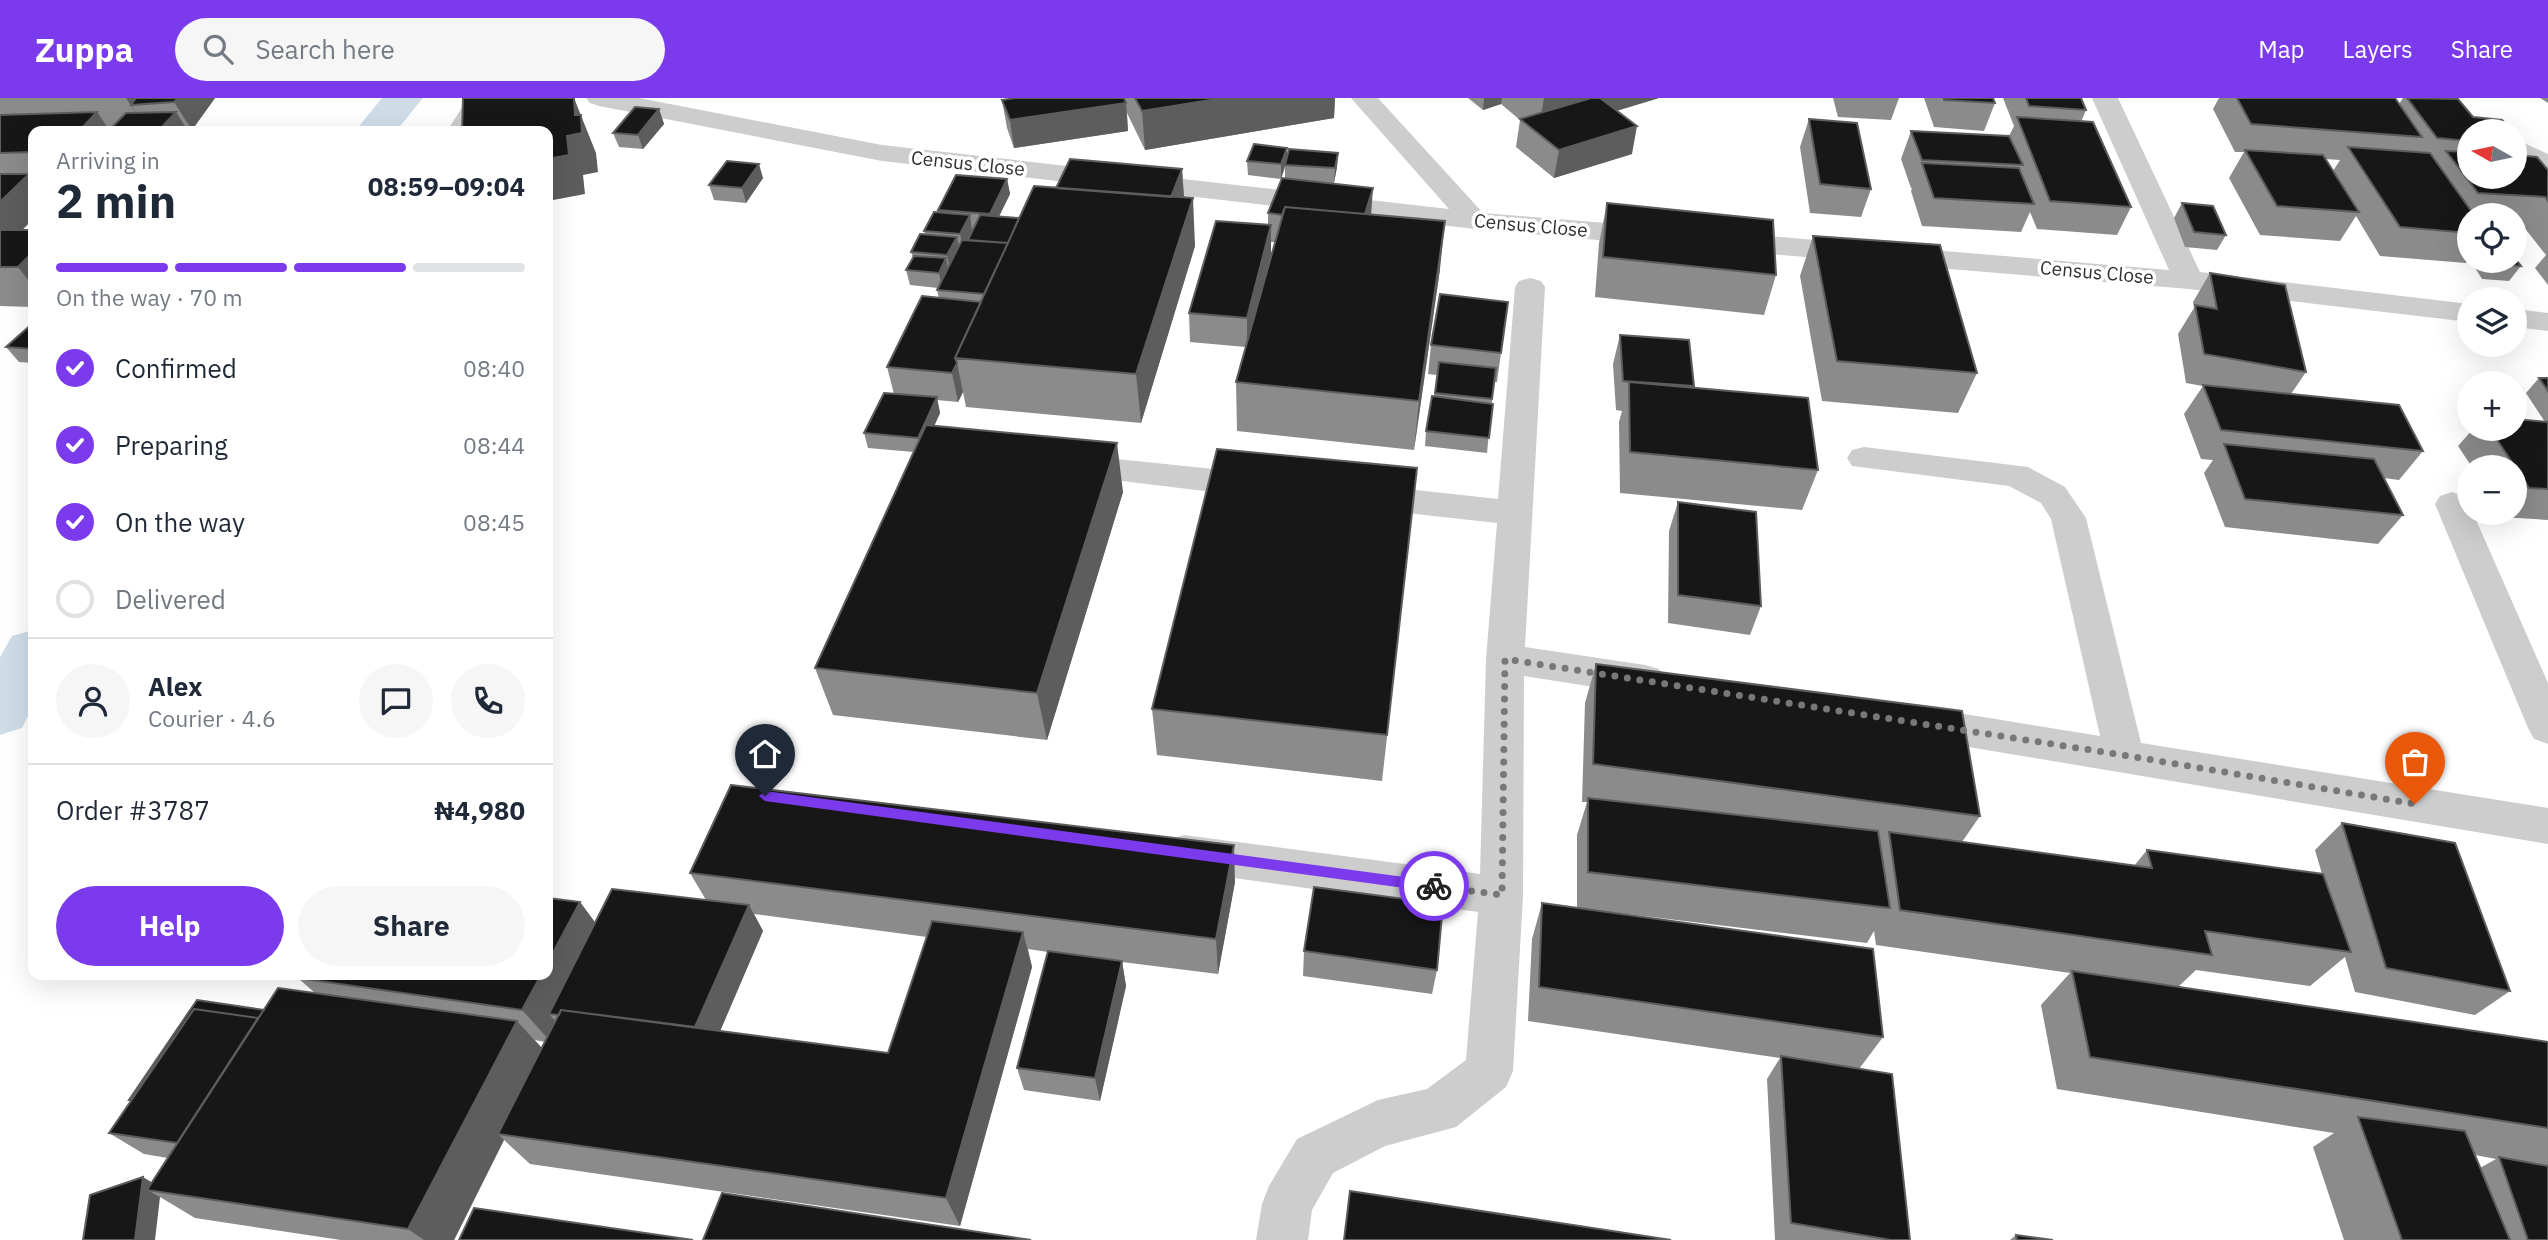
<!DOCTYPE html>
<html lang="en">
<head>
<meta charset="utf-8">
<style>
  body { margin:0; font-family:"IBM Plex Sans",sans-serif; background:#f6f6f7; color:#1f2937; height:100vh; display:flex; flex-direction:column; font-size:26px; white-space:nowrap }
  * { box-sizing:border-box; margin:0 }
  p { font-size:23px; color:#747a83 }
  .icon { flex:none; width:38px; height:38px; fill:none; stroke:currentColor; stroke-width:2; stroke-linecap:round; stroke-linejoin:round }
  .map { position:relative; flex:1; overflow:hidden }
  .sheet { position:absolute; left:28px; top:28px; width:525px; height:854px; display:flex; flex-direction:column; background:#fff; border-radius:14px; box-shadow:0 7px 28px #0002 }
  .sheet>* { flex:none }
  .needle { width:46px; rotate:279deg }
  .fabs { position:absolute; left:2457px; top:21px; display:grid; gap:14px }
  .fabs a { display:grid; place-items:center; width:70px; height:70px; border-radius:50%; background:#fff; box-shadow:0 7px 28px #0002; font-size:35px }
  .pin { position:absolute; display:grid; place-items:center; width:60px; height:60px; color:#fff; margin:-72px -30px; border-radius:50% 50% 50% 0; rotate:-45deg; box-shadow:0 0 7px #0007 }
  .pin .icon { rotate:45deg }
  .courier { position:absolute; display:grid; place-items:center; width:70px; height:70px; margin:-35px; border:5px solid #7c3aed; border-radius:50%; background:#fff; color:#222; box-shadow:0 2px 9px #0007 }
  .headline em { font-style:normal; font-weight:800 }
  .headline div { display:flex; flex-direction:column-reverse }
  .headline { display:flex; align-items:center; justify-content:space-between; height:119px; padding:0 28px }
  h1 { font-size:46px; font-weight:800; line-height:52px }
  .bar { display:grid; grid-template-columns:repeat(4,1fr); gap:10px 7px; align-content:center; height:84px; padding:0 28px }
  .bar i { height:9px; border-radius:5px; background:#e0e1e3 }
  .bar .on { background:#7c3aed }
  .bar p { grid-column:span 4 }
  .line { display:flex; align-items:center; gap:18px; padding:0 28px; border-top:2px solid #e0e1e3 }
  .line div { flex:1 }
  .round { display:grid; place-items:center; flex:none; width:74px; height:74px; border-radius:37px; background:#f6f6f7 }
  ol { padding:0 28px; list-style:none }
  li { display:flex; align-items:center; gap:21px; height:77px }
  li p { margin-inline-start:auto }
  li .icon { padding:7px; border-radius:50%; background:#7c3aed; color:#fff; stroke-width:4 }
  li:last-child { color:#747a83 }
  li i { width:38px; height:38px; border:4px solid #e0e1e3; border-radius:50% }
  .cta { display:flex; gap:14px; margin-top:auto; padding:14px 28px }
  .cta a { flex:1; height:80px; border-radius:42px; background:#7c3aed; color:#fff; font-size:28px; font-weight:800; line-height:80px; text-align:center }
  .cta a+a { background:#f6f6f7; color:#1f2937 }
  header { display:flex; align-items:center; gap:42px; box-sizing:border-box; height:98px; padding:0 35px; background:#7c3aed; color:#fff }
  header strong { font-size:33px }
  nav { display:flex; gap:38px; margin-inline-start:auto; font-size:24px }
  .search { width:490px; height:63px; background:#f6f6f7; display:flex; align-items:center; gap:18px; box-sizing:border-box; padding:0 24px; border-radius:38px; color:#747a83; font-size:26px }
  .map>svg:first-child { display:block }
</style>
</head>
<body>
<header>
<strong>Zuppa</strong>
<div class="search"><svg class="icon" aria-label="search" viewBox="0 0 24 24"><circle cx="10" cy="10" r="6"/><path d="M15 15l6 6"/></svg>Search here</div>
<nav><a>Map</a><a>Layers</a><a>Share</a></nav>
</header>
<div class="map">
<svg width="2548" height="1142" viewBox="0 0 2548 1142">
  <rect width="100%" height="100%" fill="#fff"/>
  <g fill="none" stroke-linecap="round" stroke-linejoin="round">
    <path fill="#cfdde9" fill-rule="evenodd" d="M382 0H423L396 33H355Z
      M33 532V608L22 630 0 637V559L12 538Z"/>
    <path fill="#cdcdcd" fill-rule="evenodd" d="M468 0H494L473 33H447Z
      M586 0H639L882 47 1449 111 1351 0H1378L1483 115 1654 129 1664 132 1668 138 1664 144 1654 147 1475 131 882 63 599 8 590 5Z
      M2092 0H2118L2200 174 2469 206V224L2189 191 1721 152 1711 149 1707 143 1711 137 1721 134 2169 172Z
      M2515 41 2548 56V75L2515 60Z
      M1530 180 1541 183 1545 189 1525 549 1645 567 1659 571 1664 582 1659 593 1645 597 1524 578 1523 798 1513 973 1506 989 1456 1029 1385 1048 1333 1075 1312 1112 1308 1142H1256L1262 1106 1269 1088 1297 1041 1378 1002 1427 991 1466 962 1478 814 1184 773 1169 768 1163 755 1169 742 1184 737 1480 776 1486 561 1497 425 1361 410 1349 406 1344 398 1349 390 1361 386 1498 401 1515 189 1519 183Z
      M2515 211 2548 215V233L2515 229Z
      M1864 349 2028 369 2065 389 2086 420 2141 645 2548 710V746L1915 640 1901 635 1895 624 1901 613 1915 608 2100 638 2051 421 2041 405 2009 388 1852 368 1847 360 1852 352Z
      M1068 356 1262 376 1274 380 1279 388 1274 396 1262 400 1056 375 1051 367 1056 359Z
      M2452 394 2464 398 2469 406V415H2473L2548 585V646L2534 641 2528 630 2435 406 2440 398Z"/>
  </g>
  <path fill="#8b8b8b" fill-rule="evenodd" d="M0 0H215L192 32H187L188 33H33V121L22 132H33V209L0 208Z
    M1015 0H1335L1334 20 1145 52 1127 15 1128 33 1014 50 1007 30 1002 2Z
    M1468 0H1659L1617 13 1632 56 1554 80 1516 49 1520 22 1501 6 1483 12Z
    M1833 0H1899L1891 22 1838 19Z
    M1924 0H1993L1995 5 1984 33 1934 29Z
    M2003 0H2081L2086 12 2081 24 2131 109 2117 137 2037 131 2030 114 2021 134 1922 128 1911 93 1912 90H1911L1901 61 1911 33 2009 38 2014 28Z
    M2219 0H2395L2399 6 2403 0H2447L2469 33V79L2548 72V187L2535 170 2546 157 2523 128 2515 127V117H2469V160L2466 165 2380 158 2356 118 2340 143 2260 137 2229 80 2244 54H2235L2213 11ZM2325 61 2340 62 2333 73Z
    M2540 0H2548V5Z
    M659 11 664 26 643 51 619 49 613 35Z
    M1809 21 1871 91 1861 119 1810 115 1800 49Z
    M2515 37 2522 46 2515 56Z
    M1338 55 1337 69 1334 85 1317 84 1371 116 1440 171 1414 352 1237 333 1236 284 1246 249 1190 244 1189 215 1268 127V115L1285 80V70L1281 81 1248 77 1247 63 1287 58ZM1271 144H1275L1262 189 1271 156Z
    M1182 71 1184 99 1195 148 1141 325 966 309 963 294 958 304 937 302 940 315 934 328 1123 394 1047 642 833 617 815 570 914 354 868 350 864 335 894 296 887 269 939 200 937 192 938 190 910 187 906 172 913 160 911 154 925 137 924 133 938 114V112L1007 81 1010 96 999 118 1019 120 1056 90Z
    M763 80 746 105 714 102 709 87Z
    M1607 105 1776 177 1764 217 1595 199 1599 145Z
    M2182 105 2226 137 2217 152 2185 149 2174 120Z
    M1813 138 1977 275 1958 315 1822 303 1800 178Z
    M2473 163H2515L2521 168 2509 183 2482 181 2472 165Z
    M2210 175 2306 274 2291 296 2423 353 2399 382 2384 380 2403 417 2378 446 2225 429 2204 375 2213 362 2201 361 2184 316 2203 288 2186 285 2178 236 2194 210 2193 204Z
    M1508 204 1497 284H1494L1487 355 1425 348 1426 333 1434 299 1437 277 1428 276 1431 247Z
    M33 225V265L19 264 6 249Z
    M1620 237 1694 288 1693 290 1818 372 1802 412 1620 395 1619 324 1622 313 1616 312 1613 266Z
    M2539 280H2548V422L2502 419 2500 415H2515V369H2472L2458 348 2473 331H2515L2545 324 2526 295Z
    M1678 404 1761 508 1750 537 1668 525 1669 433Z
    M1412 418 1382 683 1157 657 1152 611Z
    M1596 566 1980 718 1962 744 2134 768 2147 752 2322 776 2315 752 2342 725 2510 893 2475 917 2355 894 2345 859 2310 888 2196 872 2178 889 2548 944V1142H2344L2313 1049 2334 1035 2057 991 2041 907 2070 875 1876 847 1874 833 1867 845 1577 810V737L1587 704H1582L1585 605ZM2475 1057 2496 1061 2480 1070Z
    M690 775 1235 784 1218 876 1122 864 1126 888 1100 1003 1024 992 1017 970 1048 854 1028 851 1032 869 960 1128 530 1066 504 1042 454 1142H341L195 1120 160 1099 83 1142 151 1085 168 1060 144 1056 109 1035 131 1003 129 1002 264 912 315 895 298 880 580 804 595 825 706 802ZM754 816 927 839 888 955 720 933 763 833ZM535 942 545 944 542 950Z
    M1542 805 1883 939 1859 971 1910 1142H1775L1767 981 1780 960 1528 923 1532 841Z
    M1304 853 1437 872 1432 896 1303 878Z
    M2016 1137 2053 1142H2010Z"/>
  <path fill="#5d5d5d" d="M126 0H170L131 7 146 31Z
    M178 0H215L192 32 174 4Z
    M574 0 596 55 598 74 583 77 585 96 548 103V61L567 38 575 17Z
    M1223 0H1335L1334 20 1145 52 1142 13Z
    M1484 0H1502L1501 6 1483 12Z
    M1544 0H1659L1538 36Z
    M1126 5 1128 33 1014 50 1010 22Z
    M659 11 664 26 643 51 638 37Z
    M97 14 110 33H79Z
    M176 14 188 33H158Z
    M1637 28 1632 56 1554 80 1559 52Z
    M1287 50V64L1285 67 1281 81V66Z
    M1338 55 1337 69 1334 85 1335 70Z
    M759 66 763 80 746 105 742 90Z
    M1182 71 1184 100 1167 107Z
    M29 76 33 82V121L10 144 0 163V104Z
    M1007 81 1010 96 993 131 990 116Z
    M1373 90 1371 118 1362 126Z
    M1193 100 1195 148 1141 325 1136 276Z
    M970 117 972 132 963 151 960 136Z
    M1445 123 1440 171 1414 352 1419 303Z
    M1271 127V156L1247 249V220Z
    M957 139 960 154 950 172 947 157Z
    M33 154V188L18 169Z
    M946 160 949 175 942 190 939 175Z
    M957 265 963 294 958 304 952 275Z
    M937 299 940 315 922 355 918 340Z
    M1117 345 1123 394 1047 642 1037 595Z
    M1234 747 1235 784 1218 876 1216 841Z
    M580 804 606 839 549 916 560 928 552 945 522 912 541 877H548V864Z
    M749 807 763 833 709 959 693 935Z
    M1023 834 1032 869 960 1128 946 1100Z
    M1122 863 1126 888 1100 1003 1095 980Z
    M517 923 547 956 498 1036 504 1042 454 1142H424L408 1131Z
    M143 1079 161 1090 147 1092 160 1099 155 1142H135Z"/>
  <path fill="#171717" stroke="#5d5d5d" stroke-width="2" d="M136 0H178L174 4 131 7Z
    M463 0H574L575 17H581L582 35 567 38 569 57 548 61V33H462Z
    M1015 0H1124L1126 5 1010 22 1002 2Z
    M1135 0H1223L1142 13Z
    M1591 0H1600L1637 28 1559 52 1520 21Z
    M1944 0H1993L1995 5 1944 2Z
    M2026 0H2081L2086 12 2029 8Z
    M2237 0H2395L2422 39 2251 26Z
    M2407 0 2458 1 2473 19 2502 22 2511 33H2469V43L2437 40Z
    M635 9 659 11 638 37 613 35Z
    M97 14 79 33H33V54L0 55V17Z
    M176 14 158 33H108L126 15Z
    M2017 19 2093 24 2131 109 2050 103Z
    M1809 21 1857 25 1871 91 1820 86Z
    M1911 33 2009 38 2023 67 1922 62Z
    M2515 37 2522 46H2515Z
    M1254 46 1287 50 1281 66 1247 63Z
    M2348 49 2430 55 2474 117H2469V135L2400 129Z
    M1289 51 1338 55 1335 70 1285 67Z
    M2245 52 2323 57 2359 114 2277 108Z
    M2446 53 2469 54V79H2515V57L2537 59 2548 72V103L2545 99 2478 95Z
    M1070 61 1182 71 1171 99 1056 90Z
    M727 63 759 66 742 90 709 87Z
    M1922 65 2019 70 2034 106 1934 100Z
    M0 76H29L0 104Z
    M956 77 1007 81 990 116 938 112Z
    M1282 80 1373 90 1365 116 1285 109 1282 117 1268 115Z
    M1034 88 1193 100 1136 276 955 260Z
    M1607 105 1773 122 1776 177 1603 159Z
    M2182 105 2213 108 2226 137 2194 134Z
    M1285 109 1445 123 1419 303 1236 284Z
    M934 114 970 117 960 136 924 133Z
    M980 117 1019 120 1008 145 968 142Z
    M1216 123 1271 127 1247 220 1189 215Z
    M0 132H33V154L18 169H0Z
    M920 136 957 139 947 157 911 154Z
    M1813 138 1940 147 1977 275 1837 263Z
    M962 142 1008 145 984 196 937 192Z
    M914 158 946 160 939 175 906 172Z
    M2515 160 2521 168 2494 166 2492 163H2515Z
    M2210 175 2285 187 2306 274 2204 256 2195 207 2217 211Z
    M1440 196 1508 204 1501 255 1431 247Z
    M922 198 981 204 955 260 957 265 952 275 887 269Z
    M33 225V251L6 249Z
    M1620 237 1689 242 1694 288 1623 283Z
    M1439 264 1496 270 1492 301 1435 295Z
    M2539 280H2548V293Z
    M1629 284 1808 300 1818 372 1630 354Z
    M2203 287 2399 307 2423 353 2221 332Z
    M884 295 937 299 918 340 864 335Z
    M1432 298 1493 306 1489 340 1426 333Z
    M2515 321 2548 324V391L2529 390 2490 331H2515Z
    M926 327 1117 345 1037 595 815 570Z
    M2224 346 2374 361 2403 417 2245 401Z
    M1217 351 1417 370 1387 637 1152 611Z
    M1678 404 1756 414 1761 508 1678 497Z
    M1596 566 1962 613 1980 718 1593 666Z
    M731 687 1234 747 1216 841 690 775Z
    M1588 700 1878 733 1890 810 1588 774Z
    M2342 725 2455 745 2510 893 2386 870Z
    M1889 734 2152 770 2147 752 2323 776 2351 854 2205 833 2212 857 1900 812Z
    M1314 789 1443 806 1437 872 1304 853Z
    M612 791 749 807 695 929 561 912 559 917 549 916Z
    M548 800 580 804 548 864Z
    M1542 805 1873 851 1883 939 1539 889Z
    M932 823 1023 834 946 1100 498 1036 561 912 888 955Z
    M1048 853 1122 863 1095 980 1017 970Z
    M2072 873 2548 944V1030L2090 959Z
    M300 877H541L522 912 298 880Z
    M278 890 517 923 408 1131 147 1092Z
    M197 902 264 912 258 920 194 911 131 1002H129Z
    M194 911 258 920 177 1045 109 1035Z
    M1781 958 1892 976 1910 1142H1891L1791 1125Z
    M2358 1019 2465 1033 2510 1142H2402Z
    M2499 1059 2548 1068V1142H2528Z
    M143 1079 135 1142H83L90 1097Z
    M1350 1093 1671 1142H1344Z
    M722 1095 1031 1142H703Z
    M474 1110 693 1142H459Z
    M2016 1137 2053 1142H2017Z"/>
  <path fill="#7c3aed" d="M765 693 1434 783 1440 788 1434 794 765 703 759 698Z"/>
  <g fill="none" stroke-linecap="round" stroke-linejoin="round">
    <path stroke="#787878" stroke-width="7" stroke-dasharray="0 12.6" d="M1434 788 1502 797 1505 561 2123 657 2415 706"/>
  </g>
  <g text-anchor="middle" stroke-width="7" stroke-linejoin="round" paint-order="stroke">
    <g font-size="19" fill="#303030" stroke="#fff">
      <text transform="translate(968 65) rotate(6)" y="7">Census Close</text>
      <text transform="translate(1531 127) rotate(5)" y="7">Census Close</text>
      <text transform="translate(2097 174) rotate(5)" y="7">Census Close</text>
    </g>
  </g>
</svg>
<div class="fabs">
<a><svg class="needle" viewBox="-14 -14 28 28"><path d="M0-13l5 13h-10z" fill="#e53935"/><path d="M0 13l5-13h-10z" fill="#747a83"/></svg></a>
<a><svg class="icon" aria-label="locate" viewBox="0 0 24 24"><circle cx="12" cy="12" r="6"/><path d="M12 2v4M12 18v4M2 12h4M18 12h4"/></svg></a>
<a><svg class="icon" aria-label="layers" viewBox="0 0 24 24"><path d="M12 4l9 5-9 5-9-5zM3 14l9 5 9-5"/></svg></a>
<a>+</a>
<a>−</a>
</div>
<div class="pin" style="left:2415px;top:706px;background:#ea580c"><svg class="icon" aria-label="bag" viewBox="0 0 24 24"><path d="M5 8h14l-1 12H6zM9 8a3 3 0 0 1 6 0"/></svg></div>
<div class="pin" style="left:765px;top:698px;background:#1f2937"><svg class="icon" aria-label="home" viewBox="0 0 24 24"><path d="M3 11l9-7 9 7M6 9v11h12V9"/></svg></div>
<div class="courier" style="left:1434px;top:788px"><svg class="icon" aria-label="bike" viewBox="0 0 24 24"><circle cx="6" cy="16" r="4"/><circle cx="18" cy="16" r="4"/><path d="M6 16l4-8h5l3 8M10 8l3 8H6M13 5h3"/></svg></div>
<section class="sheet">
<div class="headline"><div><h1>2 min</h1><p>Arriving in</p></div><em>08:59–09:04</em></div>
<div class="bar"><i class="on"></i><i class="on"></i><i class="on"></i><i></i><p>On the way · 70 m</p></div>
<ol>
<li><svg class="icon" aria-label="check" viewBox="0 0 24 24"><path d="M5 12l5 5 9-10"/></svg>Confirmed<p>08:40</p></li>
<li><svg class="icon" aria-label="check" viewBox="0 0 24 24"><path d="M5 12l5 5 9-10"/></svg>Preparing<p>08:44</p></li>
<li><svg class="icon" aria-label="check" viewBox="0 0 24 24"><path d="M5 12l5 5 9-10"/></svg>On the way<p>08:45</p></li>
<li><i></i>Delivered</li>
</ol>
<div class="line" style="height:126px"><a class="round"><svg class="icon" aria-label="person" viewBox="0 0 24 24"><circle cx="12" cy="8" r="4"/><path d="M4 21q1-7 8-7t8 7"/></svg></a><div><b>Alex</b><p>Courier · 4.6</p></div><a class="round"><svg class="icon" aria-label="chat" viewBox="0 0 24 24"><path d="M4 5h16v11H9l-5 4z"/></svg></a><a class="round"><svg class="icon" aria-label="phone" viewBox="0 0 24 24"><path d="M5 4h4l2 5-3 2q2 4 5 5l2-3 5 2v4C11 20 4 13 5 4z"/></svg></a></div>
<div class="line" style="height:91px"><div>Order #3787</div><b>₦4,980</b></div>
<div class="cta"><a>Help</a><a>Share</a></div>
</section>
</div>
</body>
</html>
